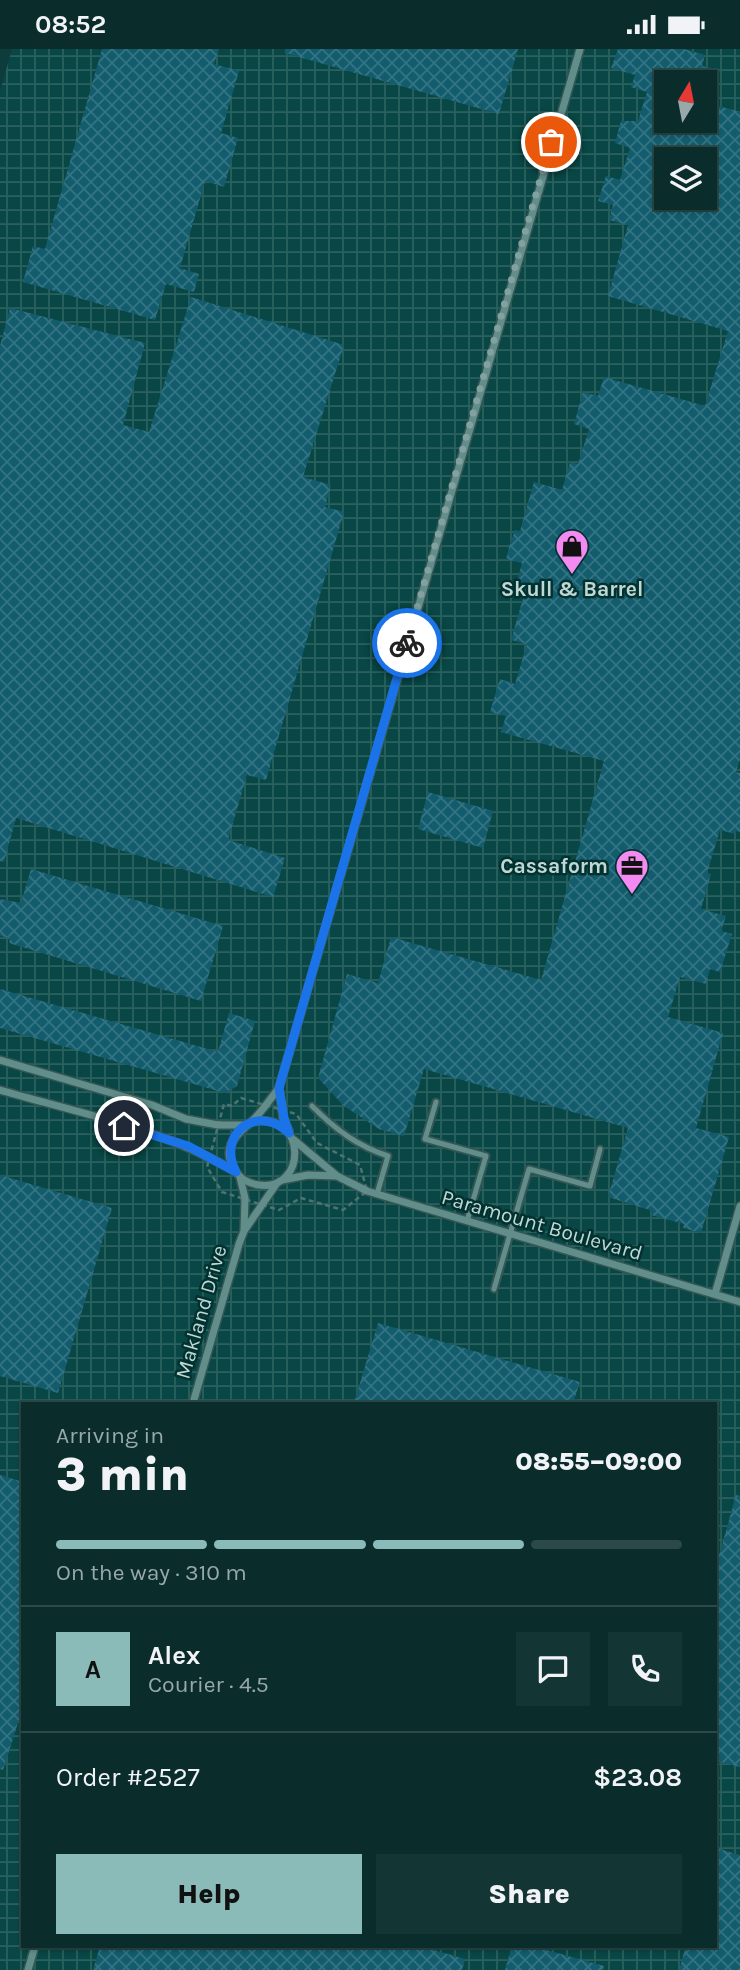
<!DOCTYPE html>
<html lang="en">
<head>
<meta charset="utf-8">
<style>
  body { margin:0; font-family:Karla,sans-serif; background:#133534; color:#f1f3f6; height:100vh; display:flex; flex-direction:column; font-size:26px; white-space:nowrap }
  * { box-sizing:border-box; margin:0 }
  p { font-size:23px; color:#99a8a9 }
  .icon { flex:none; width:38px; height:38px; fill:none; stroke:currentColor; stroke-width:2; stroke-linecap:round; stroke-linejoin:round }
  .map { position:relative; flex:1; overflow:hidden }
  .panel { position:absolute; left:21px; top:1353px; width:696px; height:546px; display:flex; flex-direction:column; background:#0a2d2c; border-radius:0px; box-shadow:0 2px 5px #0004,0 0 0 2px #2a4948 }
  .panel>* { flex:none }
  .needle { width:46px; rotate:10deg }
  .buttons { position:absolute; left:654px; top:21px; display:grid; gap:14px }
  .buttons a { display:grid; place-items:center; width:63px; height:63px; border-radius:0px; background:#0a2d2c; box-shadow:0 2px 5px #0004,0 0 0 2px #2a4948; font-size:35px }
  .pin { position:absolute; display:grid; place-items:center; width:60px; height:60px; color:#fff; margin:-30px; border:4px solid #fff; border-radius:50%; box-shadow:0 2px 7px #0007 }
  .courier { position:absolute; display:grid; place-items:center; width:70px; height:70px; margin:-35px; border:5px solid #1a73e8; border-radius:50%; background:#fff; color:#222; box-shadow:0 2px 9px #0007 }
  .head em { font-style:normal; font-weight:800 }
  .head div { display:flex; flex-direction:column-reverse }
  .head { display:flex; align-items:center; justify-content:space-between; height:119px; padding:0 35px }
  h1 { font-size:46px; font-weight:800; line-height:52px }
  .bar { display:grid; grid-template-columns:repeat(4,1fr); gap:10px 7px; align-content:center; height:84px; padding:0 35px }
  .bar i { height:9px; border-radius:5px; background:#2a4948 }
  .bar .selected { background:#8bbbb9 }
  .bar p { grid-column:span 4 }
  .line { display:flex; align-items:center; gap:18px; padding:0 35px; border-top:2px solid #2a4948 }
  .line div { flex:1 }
  .round { display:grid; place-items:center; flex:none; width:74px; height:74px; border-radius:0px; background:#133534 }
  .action { display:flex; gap:14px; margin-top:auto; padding:14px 35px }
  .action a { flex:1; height:80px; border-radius:0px; background:#8bbbb9; color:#111; font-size:28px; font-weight:800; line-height:80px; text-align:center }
  .action a+a { background:#133534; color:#f1f3f6 }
  .status { display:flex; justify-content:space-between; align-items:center; height:49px; padding:0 35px; background:#0a2d2c; direction:ltr }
  .status svg { height:19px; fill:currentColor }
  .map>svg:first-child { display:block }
</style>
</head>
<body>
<div class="status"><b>08:52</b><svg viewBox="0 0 49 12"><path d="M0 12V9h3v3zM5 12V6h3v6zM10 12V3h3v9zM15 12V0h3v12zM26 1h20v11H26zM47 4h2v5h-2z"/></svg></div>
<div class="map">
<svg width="740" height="1921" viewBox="0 0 740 1921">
  <defs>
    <pattern id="industrial-grid" width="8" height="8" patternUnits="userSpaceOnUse" patternTransform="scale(1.75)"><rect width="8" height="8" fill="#084745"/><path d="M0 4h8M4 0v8" fill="none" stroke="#2a615f"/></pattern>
    <pattern id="building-cross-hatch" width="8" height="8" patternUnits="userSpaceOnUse" patternTransform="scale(1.75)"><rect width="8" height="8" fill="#125c6e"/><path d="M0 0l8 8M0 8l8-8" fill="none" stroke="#337382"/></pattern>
  </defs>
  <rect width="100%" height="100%" fill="#0e3c3a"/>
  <path fill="url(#industrial-grid)" fill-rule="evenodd" d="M12 0H740V1921H0V42ZM667 33H705V72H667ZM667 110H705V149H667ZM23 1354H716V1897H23Z"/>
  <path fill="url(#building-cross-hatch)" fill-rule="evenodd" d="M102 0H219L214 15 239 22 221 84 238 89 224 138 205 132 180 219 199 225 194 243 166 235 155 271 23 233 33 197 45 200Z
    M285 0H518L499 65 285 4Z
    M618 0H684L705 6 702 17 714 20 710 33H667V72H705V53L740 63V710L736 723 740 724V783L736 782 735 785 720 781 707 824 711 825 701 860 726 867 721 882 732 885 720 923 710 920 706 935 680 928 668 968 723 984 696 1079 729 1088 701 1184 683 1179 684 1175 651 1166 653 1162 608 1148 628 1079 424 1020 404 1087 379 1080 344 1057 318 1029 347 925 378 934 391 888 541 931 604 712 501 683 506 667 490 663 500 630 515 635 527 595 511 591 526 539 516 536 522 514 506 510 510 495 515 481 520 482 534 433 562 441 570 413 578 415 589 380 574 375 583 343 598 347 604 328 705 357 728 282 608 247 628 176 609 171 613 156 598 152 606 127 620 131 630 99 615 94 621 72H638L647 43 631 38 635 26 611 19ZM667 110H705V149H667Z
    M191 248 344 296 303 428 331 436 325 458 344 463 266 731 247 726 228 791 285 809 273 848 16 769 4 813 0 812V297L10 259 145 294 123 376 149 383Z
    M428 743 493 762 483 799 418 780Z
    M31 820 223 877 201 952 9 894 10 889 0 887V850L21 854Z
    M0 940 218 1003 229 964 255 972 237 1037 225 1044 0 979Z
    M0 1126 112 1159 58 1344 0 1327Z
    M378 1274 580 1333 573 1354H354Z
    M0 1426 23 1433V1658L3 1721 0 1720Z
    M736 1446 740 1447V1718L716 1712V1518Z
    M716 1799 740 1806V1921H679L686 1897H716Z
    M100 1897H420L465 1910 462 1921H93Z
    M512 1897H532L604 1917 603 1921H505Z"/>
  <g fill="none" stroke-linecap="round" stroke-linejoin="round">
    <defs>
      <path id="service" d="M436 1053 425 1090 486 1107 467 1172
        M312 1057C335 1080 357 1097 388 1107L377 1145
        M494 1240 529 1120 590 1137 600 1100"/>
      <path id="minor" d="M0 1011 152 1056 186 1070 218 1076H245
        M279 1039 283 1069 289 1082
        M0 1041C79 1064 164 1080 236 1123
        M251 1073C309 1061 307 1143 259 1136 250 1135 241 1130 236 1123 220 1099 235 1087 251 1073 262 1063 270 1050 279 1039L580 0
        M294 1091 337 1127 367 1142 740 1253
        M240 1128 245 1149 244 1181
        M282 1131 308 1126 336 1127
        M715 1245 740 1157
        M193 1354 239 1195 244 1182 277 1134
        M28 1921 35 1897"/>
    </defs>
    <use href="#service" stroke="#365553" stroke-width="9"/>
    <use href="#minor" stroke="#365553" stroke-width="10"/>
    <path stroke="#4e7371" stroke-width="2.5" stroke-dasharray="5 3.5" stroke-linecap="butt" d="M241 1049 296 1065 317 1094 360 1116 367 1142 343 1161 301 1149 279 1161 222 1143 207 1118 224 1055 232 1057Z"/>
    <use href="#service" stroke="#618e8b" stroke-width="5"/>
    <use href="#minor" stroke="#618e8b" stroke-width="7"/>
  </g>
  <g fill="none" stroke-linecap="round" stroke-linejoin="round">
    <path stroke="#82a19f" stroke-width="7" stroke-dasharray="0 12.6" d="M407 594 551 93"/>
    <path stroke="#1a73e8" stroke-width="9" d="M124 1077 188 1097 236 1123C216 1084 258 1054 289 1084L284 1069 279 1039 407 594"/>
  </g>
  <defs>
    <symbol id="shop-pin" viewBox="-11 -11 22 30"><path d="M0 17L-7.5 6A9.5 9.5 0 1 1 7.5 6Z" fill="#f28af2" stroke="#013230"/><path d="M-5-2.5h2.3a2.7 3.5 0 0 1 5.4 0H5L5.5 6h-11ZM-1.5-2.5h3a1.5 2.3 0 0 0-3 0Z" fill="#111"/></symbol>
    <symbol id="office-pin" viewBox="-11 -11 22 30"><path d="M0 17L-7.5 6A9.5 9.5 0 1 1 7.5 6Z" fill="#f28af2" stroke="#013230"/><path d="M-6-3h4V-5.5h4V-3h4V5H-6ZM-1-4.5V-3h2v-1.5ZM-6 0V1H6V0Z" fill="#111"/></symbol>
  </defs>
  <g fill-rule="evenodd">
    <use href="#shop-pin" x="553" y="478" width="38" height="52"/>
    <use href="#office-pin" x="613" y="798" width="38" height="52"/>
  </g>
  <g text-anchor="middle" stroke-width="5" stroke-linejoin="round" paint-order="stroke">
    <g font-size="21" font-weight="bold" fill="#c0d7d5" stroke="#013230">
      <text x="572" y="547">Skull &amp; Barrel</text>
      <text x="608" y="824" text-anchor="end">Cassaform</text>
    </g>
    <g font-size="21" fill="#c0d7d5" stroke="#013230">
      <text transform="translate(542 1176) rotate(16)" y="7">Paramount Boulevard</text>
      <text transform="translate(201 1263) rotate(-74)" y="7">Makland Drive</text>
    </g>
  </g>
</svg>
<div class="buttons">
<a><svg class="needle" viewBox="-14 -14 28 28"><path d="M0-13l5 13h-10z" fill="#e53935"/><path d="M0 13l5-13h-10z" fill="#99a8a9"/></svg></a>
<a><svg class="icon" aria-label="layers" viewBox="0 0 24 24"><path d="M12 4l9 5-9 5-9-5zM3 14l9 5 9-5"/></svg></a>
</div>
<div class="pin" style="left:551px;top:93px;background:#ea580c"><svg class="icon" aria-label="bag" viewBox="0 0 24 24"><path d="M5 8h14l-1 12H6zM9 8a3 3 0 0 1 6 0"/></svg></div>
<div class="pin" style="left:124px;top:1077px;background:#1f2937"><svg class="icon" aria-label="home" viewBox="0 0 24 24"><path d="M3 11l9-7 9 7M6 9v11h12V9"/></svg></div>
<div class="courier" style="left:407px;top:594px"><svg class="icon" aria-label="bike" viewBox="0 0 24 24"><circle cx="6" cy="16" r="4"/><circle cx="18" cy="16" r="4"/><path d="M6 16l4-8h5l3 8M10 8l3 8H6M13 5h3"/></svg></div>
<section class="panel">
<div class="head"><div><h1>3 min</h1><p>Arriving in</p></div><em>08:55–09:00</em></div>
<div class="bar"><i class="selected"></i><i class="selected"></i><i class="selected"></i><i></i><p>On the way · 310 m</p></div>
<div class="line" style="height:126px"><b class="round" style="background:#8bbbb9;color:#111">A</b><div><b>Alex</b><p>Courier · 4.5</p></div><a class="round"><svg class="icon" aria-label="chat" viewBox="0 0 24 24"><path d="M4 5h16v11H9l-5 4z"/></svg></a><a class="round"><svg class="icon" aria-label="phone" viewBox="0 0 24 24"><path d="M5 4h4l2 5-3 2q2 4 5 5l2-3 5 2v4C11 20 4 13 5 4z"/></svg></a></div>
<div class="line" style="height:91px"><div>Order #2527</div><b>$23.08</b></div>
<div class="action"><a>Help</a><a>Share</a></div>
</section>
</div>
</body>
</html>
